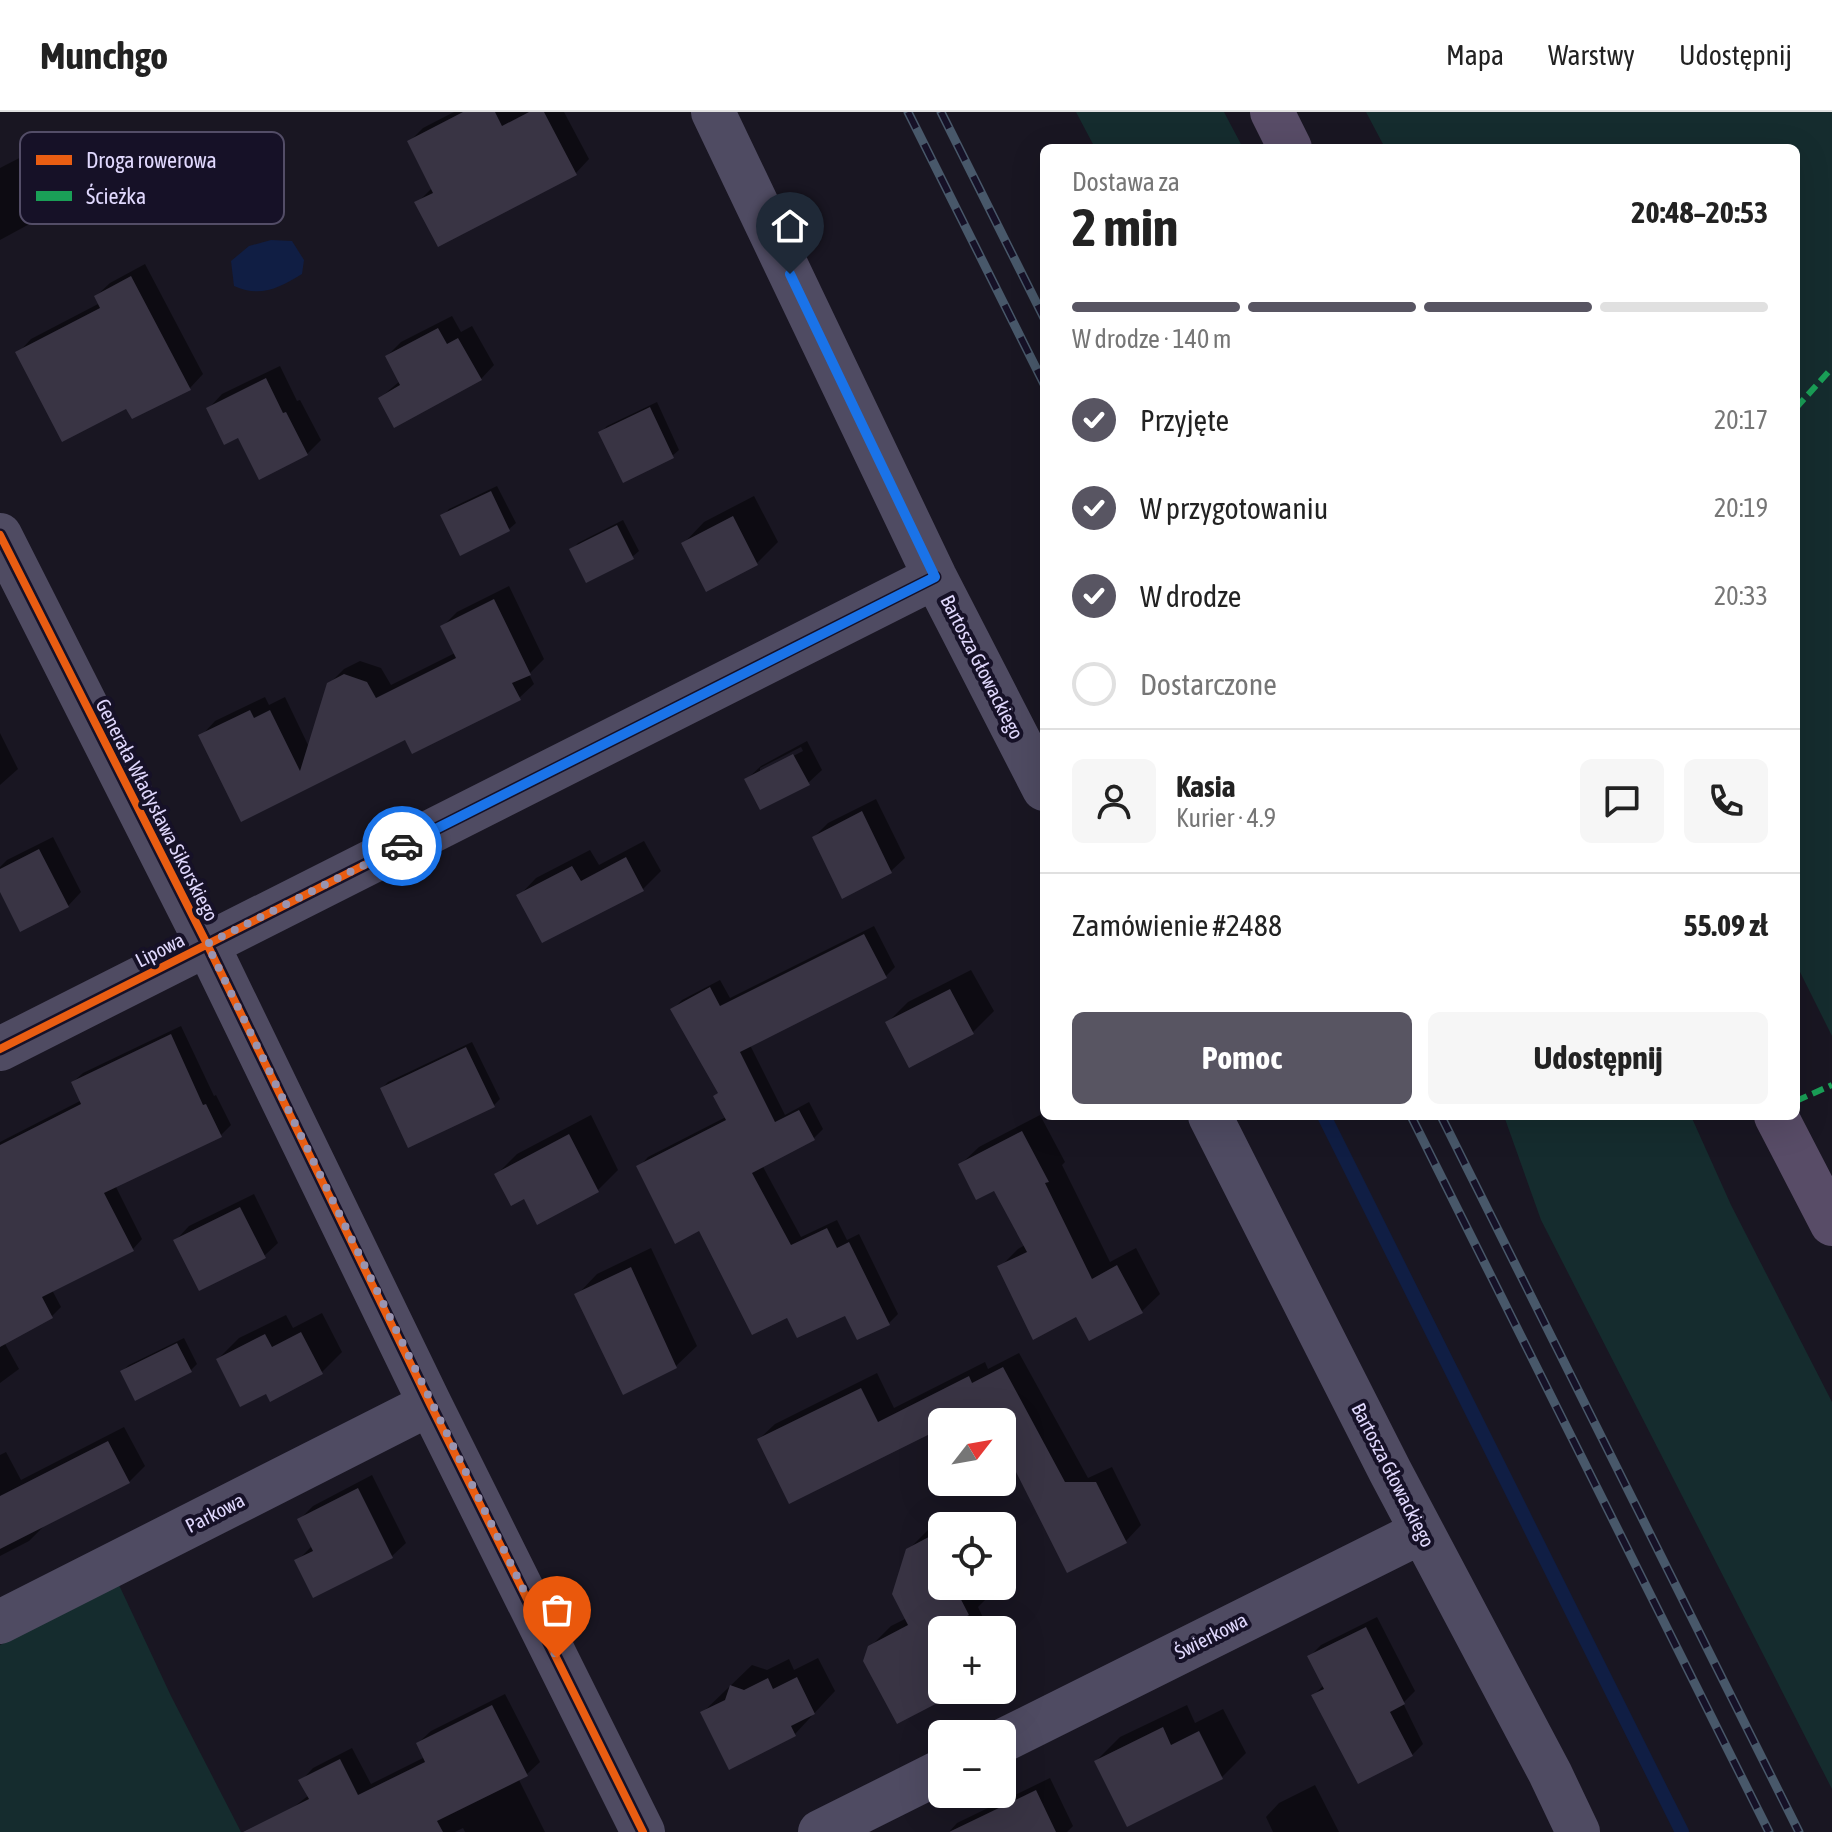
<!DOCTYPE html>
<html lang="pl">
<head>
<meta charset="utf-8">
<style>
  body { margin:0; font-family:"Asap Condensed",sans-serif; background:#f6f6f6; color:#222; height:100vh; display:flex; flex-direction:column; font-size:30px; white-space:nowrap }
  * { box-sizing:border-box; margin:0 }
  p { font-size:26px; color:#767676 }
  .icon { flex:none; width:44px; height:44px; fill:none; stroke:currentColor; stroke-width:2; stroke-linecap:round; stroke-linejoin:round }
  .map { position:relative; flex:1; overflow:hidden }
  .details { position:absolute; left:1040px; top:32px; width:760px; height:976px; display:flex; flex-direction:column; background:#fff; border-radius:12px; box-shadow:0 8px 32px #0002 }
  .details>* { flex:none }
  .needle { width:52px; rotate:59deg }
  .tools { position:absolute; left:928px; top:1296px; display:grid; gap:16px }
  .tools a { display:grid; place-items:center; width:88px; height:88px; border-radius:12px; background:#fff; box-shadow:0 8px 32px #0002; font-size:40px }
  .pin { position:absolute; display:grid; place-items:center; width:68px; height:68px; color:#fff; margin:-82px -34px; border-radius:50% 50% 50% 0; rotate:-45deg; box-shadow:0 0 8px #0007 }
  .pin .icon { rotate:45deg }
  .courier { position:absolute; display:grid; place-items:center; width:80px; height:80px; margin:-40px; border:6px solid #1a73e8; border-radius:50%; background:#fff; color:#222; box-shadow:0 2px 10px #0007 }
  .headline em { font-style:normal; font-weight:700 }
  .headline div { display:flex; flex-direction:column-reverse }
  .headline { display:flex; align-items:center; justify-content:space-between; height:136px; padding:0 32px }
  h1 { font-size:52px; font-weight:700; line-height:60px }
  .bar { display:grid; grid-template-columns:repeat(4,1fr); gap:12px 8px; align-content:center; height:96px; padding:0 32px }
  .bar i { height:10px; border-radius:6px; background:#e0e0e0 }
  .bar .selected { background:#585562 }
  .bar p { grid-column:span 4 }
  .line { display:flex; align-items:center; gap:20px; padding:0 32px; border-top:2px solid #e0e0e0 }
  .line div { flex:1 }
  .round { display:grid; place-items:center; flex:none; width:84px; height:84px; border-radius:12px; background:#f6f6f6 }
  ol { padding:0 32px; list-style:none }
  li { display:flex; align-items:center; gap:24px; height:88px }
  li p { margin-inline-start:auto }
  li .icon { padding:8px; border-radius:50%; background:#585562; color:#fff; stroke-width:4 }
  li:last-child { color:#767676 }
  li i { width:44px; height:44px; border:4px solid #e0e0e0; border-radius:50% }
  .primary-button { display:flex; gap:16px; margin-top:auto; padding:16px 32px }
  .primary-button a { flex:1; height:92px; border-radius:12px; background:#585562; color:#fff; font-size:32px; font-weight:700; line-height:92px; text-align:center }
  .primary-button a+a { background:#f6f6f6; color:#222 }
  header { display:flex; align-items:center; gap:48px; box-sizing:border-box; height:112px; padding:0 40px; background:#fff; border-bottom:2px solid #e0e0e0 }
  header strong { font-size:38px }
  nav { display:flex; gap:44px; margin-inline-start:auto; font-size:28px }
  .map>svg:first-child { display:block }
</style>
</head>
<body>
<header>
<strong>Munchgo</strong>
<nav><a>Mapa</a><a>Warstwy</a><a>Udostępnij</a></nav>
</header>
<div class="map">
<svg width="1832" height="1720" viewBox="0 0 1832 1720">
  <rect width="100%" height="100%" fill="#191622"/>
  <path fill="#152c2e" d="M1076 0H1224L1243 36H1095Z
    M1366 0H1832V924L1796 852V36H1385Z
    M1504 1004H1691L1731 1093 1832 1290V1677L1541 1108Z
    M119 1473 171 1584 241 1720H0V1533Z"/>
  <path fill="#101e44" d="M271 128 292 129 304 148 302 162C279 176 260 186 234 174L231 149 249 134Z"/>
  <path fill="#0007" fill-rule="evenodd" d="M454 0H564L589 47 576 61 417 91 432 76 409 30 423 16Z
    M31 40 56 88 35 109 0 128V56Z
    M145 152 203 262 190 276 127 294 18 241 31 227 100 191 96 184 110 171Z
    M452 204 461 220 472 214 494 253 481 267 380 286 400 269 387 244 401 230Z
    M280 254 297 289 300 288 321 328 307 342 239 323 209 296 222 282Z
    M657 290 679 338 672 344 601 320 607 314Z
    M497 374 516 411 509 417 461 441 443 404 449 397Z
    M754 384 778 430 757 451 707 477 684 431 704 410Z
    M623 408 639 439 632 445 572 438 578 431Z
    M509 474 544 547 529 562 534 572 519 586 406 625 242 707 201 624 215 609 265 585 269 593 285 585 309 635 329 572 344 557 360 549 381 556 391 573 455 541 442 515 457 500Z
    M0 621 18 657 0 673Z
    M807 629 822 658 808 671 747 667 761 654ZM801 635 803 639 760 661V656Z
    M876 687 905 746 891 759 814 725 828 711Z
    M53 725 81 780 68 794 0 775V755L7 748Z
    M644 729 661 759 643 777 519 784 536 766 590 738 599 753Z
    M874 814 895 855 886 864 750 933 785 1003 809 990 823 1017 814 1026 762 1053 801 1125 837 1108 847 1128 859 1122 898 1202 889 1211 846 1201 788 1203 639 1055 648 1045 726 1005 720 980 673 897 682 888 720 868 730 886Z
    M971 858 994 899 973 920 910 953 887 911 908 890Z
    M181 914 214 984 216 983 231 1013 221 1023 115 1073 142 1127 133 1137 52 1178 61 1195 51 1205 4 1230 19 1257 0 1271V1030L82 988 73 970 83 961Z
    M472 930 500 987 494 993 382 976 388 970Z
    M591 1003 618 1058 598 1078 525 1084 497 1062 517 1042Z
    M1040 1003 1065 1050 1062 1053 1110 1150 1136 1136 1160 1182 1142 1199 1077 1202 1000 1155 1018 1137 1025 1133 995 1077 961 1052 979 1035Z
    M254 1082 278 1131 264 1144 176 1128 189 1114Z
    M651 1136 697 1234 676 1254 577 1183 597 1162Z
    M322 1201 342 1240 322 1260 267 1280 218 1247 239 1226 286 1203 293 1216Z
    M184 1226 197 1252 191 1258 122 1259 129 1253Z
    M1019 1241 1088 1366 1112 1355 1141 1413 1126 1429 1012 1350 1002 1355V1310H942V1313L759 1327 775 1312 877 1261 894 1296 985 1250 988 1257Z
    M124 1315 145 1354 129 1370 44 1414 29 1429 0 1444V1343L6 1340 21 1368Z
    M372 1363 406 1431 392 1444 314 1483 297 1449 312 1434 299 1408 313 1394Z
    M956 1402 962 1414H942V1474H993L995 1478 978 1495 989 1518H942V1578H953L948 1583 870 1535 891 1514 907 1506 908 1438 929 1417Z
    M1377 1505 1415 1579 1403 1591 1423 1632 1412 1643 1314 1583 1324 1573 1310 1544 1321 1533Z
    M818 1546 835 1579 795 1622 702 1601 752 1553 767 1558 789 1547 794 1558Z
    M505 1582 540 1650 527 1662 518 1666 545 1720H465L463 1716 455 1720H299L290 1698 309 1683 301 1669 313 1656 352 1636 371 1672 425 1645 418 1631 431 1619Z
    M1187 1593 1195 1611 1223 1597 1246 1641 1222 1665 1096 1649 1120 1625Z
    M1050 1666 1073 1714 1067 1720H949L957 1711Z
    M1315 1673 1339 1720H1273L1266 1705 1279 1691Z"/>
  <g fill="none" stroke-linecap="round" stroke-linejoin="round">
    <path stroke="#101e44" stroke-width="14" d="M1324 1004 1682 1720"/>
  </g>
  <path fill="#393444" d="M463 0H495L502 14 529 0H544L577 63 438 135 414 90 433 81 407 29Z
    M131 164 191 278 132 307 126 297 62 330 15 240 100 196 94 184Z
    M438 216 447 232 458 226 482 268 394 316 378 286 400 273 385 244Z
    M266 266 283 301 286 300 308 343 259 368 238 326 224 333 206 296Z
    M650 295 674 346 623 371 598 320Z
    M491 379 510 419 460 444 440 403Z
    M733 404 758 453 706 480 681 431Z
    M617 413 634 447 586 471 569 437Z
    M494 487 531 563 512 571 521 588 412 642 405 628 241 710 198 623 250 598 254 606 270 598 300 659 327 571 344 562 367 570 376 586 456 546 440 514Z
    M793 642 810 673 760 698 744 667Z
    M862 699 892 761 842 787 812 725Z
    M39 737 69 795 20 820 0 780V757Z
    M626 745 644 779 542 831 516 783 572 754 581 769Z
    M864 822 887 866 740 940 775 1010 799 998 815 1028 752 1061 791 1133 827 1116 837 1136 849 1130 890 1213 857 1228 845 1204 797 1226 787 1206 752 1223 699 1119 675 1132 636 1054 726 1008 713 984 718 981 670 897 710 875 720 894Z
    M950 877 974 922 909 956 885 910Z
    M171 922 203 993 206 992 222 1025 104 1081 134 1139 42 1185 53 1206 0 1235V1033L81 992 71 970Z
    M466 935 495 995 408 1036 380 976Z
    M1022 1019 1049 1070 1045 1071 1092 1167 1117 1153 1143 1201 1089 1229 1076 1205 1033 1228 997 1154 1027 1140 994 1079 976 1088 958 1052Z
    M569 1022 599 1080 537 1113 524 1087 511 1094 494 1062Z
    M240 1095 266 1146 199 1179 173 1128Z
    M631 1155 677 1256 623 1283 574 1182Z
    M301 1220 323 1262 270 1290 266 1282 240 1295 216 1247 265 1222 272 1235Z
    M177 1231 192 1260 135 1289 120 1259Z
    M1003 1255 1065 1370H1096L1127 1431 1067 1461 1012 1352 1002 1357V1310H942V1316L789 1392 757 1327 861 1276 878 1310 969 1264 972 1271Z
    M108 1329 130 1371 0 1437V1384Z
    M358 1376 393 1446 313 1486 294 1448 313 1439 297 1407Z
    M942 1418V1474H954L969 1503 942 1517V1578H946L949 1585 897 1612 863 1549 868 1534 908 1513 892 1482 906 1437Z
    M1366 1515 1405 1592 1390 1600 1413 1644 1358 1672 1311 1583 1324 1577 1307 1544Z
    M797 1565 815 1602 791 1614 796 1624 729 1658 700 1600 725 1588 730 1573 744 1578 768 1566 773 1577Z
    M492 1593 528 1664 437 1709 443 1720H243L309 1687 298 1668 340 1647 358 1683 425 1650 416 1631Z
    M1163 1615 1171 1633 1199 1619 1223 1667 1127 1715 1094 1649Z
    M1036 1678 1056 1720H949Z"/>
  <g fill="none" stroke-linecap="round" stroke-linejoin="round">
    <path stroke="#4f4b62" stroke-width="44" d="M713 0 935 465 1044 677
      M0 423 207 832 430 1292 643 1720
      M0 937 935 465
      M1210 1004 1390 1359 1550 1661 1578 1720
      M0 1510 430 1292
      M1002 1629 1421 1420
      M820 1720 942 1659"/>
    <path stroke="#584c67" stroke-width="44" d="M1272 0 1290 36
      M1776 1004 1832 1112"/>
    <defs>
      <path id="rail" d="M908 0 1044 272
        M941 0 1044 206
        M1411 1004 1769 1720
        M1441 1004 1799 1720"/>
    </defs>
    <use href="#rail" stroke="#48586a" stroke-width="9"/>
    <use href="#rail" stroke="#161127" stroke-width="6" stroke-dasharray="18" stroke-linecap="butt"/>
    <path stroke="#1a9f57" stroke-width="6" stroke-dasharray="12 6" stroke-linecap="butt" d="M1796 296 1832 256
      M1796 989 1832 973"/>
    <defs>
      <path id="cycleway" d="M0 423 207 832 430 1292 643 1720
        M0 937 935 465"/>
    </defs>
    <use href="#cycleway" stroke="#161127" stroke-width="13"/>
    <use href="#cycleway" stroke="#e95d12" stroke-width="8"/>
  </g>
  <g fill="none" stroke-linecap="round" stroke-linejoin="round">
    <path stroke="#9a94b0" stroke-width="8" stroke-dasharray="0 14.4" d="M402 734 207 832 557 1546"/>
    <path stroke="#1a73e8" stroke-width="10" d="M402 734 935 465 790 162"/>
  </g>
  <g text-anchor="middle" stroke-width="8" stroke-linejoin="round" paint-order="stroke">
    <g font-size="20" fill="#e0d8fd" stroke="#161127">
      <text transform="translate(982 555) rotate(63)" y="7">Bartosza Głowackiego</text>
      <text transform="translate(157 698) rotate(63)" y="7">Generała Władysława Sikorskiego</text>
      <text transform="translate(160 838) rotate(-27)" y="7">Lipowa</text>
      <text transform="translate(1393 1363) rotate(63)" y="7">Bartosza Głowackiego</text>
      <text transform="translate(215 1401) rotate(-27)" y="7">Parkowa</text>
      <text transform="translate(1211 1524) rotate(-27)" y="7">Świerkowa</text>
    </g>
  </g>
  <rect x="20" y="20" width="264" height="92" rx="12" fill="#161127" stroke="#534d67" stroke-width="2"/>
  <rect x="36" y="43" width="36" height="10" fill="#e95d12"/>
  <rect x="36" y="79" width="36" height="10" fill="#1a9f57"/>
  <g font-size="22" fill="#e0d8fd">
    <text x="86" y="56">Droga rowerowa</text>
    <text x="86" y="92">Ścieżka</text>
  </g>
</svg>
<div class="tools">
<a><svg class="needle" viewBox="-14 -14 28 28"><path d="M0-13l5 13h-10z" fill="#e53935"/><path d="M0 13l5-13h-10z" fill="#767676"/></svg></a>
<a><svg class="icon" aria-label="locate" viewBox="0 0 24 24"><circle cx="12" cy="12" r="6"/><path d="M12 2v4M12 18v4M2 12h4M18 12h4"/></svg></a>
<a>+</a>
<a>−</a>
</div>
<div class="pin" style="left:557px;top:1546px;background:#ea580c"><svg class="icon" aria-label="bag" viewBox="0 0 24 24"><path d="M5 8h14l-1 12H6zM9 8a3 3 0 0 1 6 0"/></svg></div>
<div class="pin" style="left:790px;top:162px;background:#1f2937"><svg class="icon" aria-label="home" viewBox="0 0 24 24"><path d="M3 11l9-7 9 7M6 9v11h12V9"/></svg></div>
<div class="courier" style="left:402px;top:734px"><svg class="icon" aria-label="car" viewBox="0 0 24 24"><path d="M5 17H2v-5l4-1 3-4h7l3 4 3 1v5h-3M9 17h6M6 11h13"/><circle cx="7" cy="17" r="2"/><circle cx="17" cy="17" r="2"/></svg></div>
<section class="details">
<div class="headline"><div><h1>2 min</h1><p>Dostawa za</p></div><em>20:48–20:53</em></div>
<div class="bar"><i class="selected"></i><i class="selected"></i><i class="selected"></i><i></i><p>W drodze · 140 m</p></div>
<ol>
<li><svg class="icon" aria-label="check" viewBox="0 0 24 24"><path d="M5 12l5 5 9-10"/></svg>Przyjęte<p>20:17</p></li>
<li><svg class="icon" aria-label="check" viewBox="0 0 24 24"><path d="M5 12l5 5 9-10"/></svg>W przygotowaniu<p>20:19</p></li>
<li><svg class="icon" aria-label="check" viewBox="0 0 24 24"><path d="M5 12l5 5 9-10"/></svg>W drodze<p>20:33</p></li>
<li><i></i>Dostarczone</li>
</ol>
<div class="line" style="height:144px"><a class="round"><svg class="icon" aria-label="person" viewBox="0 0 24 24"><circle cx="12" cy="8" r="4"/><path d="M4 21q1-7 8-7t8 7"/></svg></a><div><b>Kasia</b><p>Kurier · 4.9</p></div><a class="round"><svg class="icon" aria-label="chat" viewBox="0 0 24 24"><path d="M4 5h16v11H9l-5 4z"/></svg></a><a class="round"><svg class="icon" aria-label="phone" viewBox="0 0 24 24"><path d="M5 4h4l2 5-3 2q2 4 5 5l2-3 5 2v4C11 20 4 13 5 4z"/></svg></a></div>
<div class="line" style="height:104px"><div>Zamówienie #2488</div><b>55.09 zł</b></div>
<div class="primary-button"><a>Pomoc</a><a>Udostępnij</a></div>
</section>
</div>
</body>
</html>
